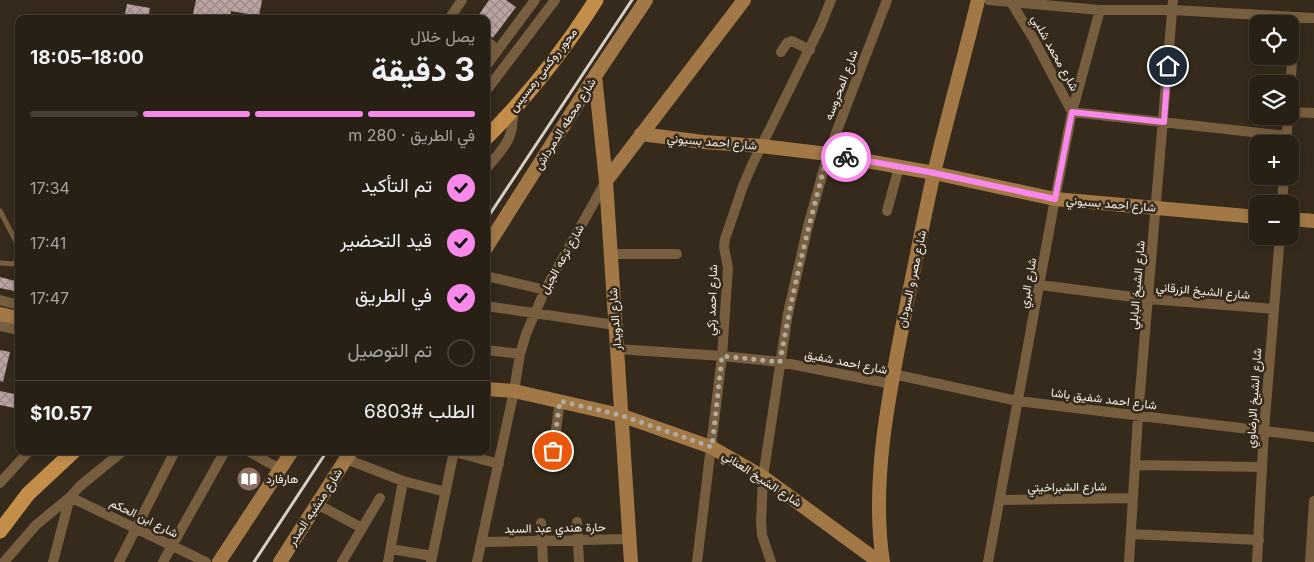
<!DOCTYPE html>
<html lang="ar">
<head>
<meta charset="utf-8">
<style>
  body { margin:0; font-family:Inter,Vazirmatn,sans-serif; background:#342d22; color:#f1f3f6; direction:rtl; height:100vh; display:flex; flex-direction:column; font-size:19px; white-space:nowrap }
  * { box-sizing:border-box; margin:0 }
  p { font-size:16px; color:#a5a3a0 }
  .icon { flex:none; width:28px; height:28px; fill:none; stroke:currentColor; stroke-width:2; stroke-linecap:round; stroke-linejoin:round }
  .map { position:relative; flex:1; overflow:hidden; direction:ltr }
  .side { position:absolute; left:15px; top:15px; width:475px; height:440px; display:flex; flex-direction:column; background:#282014; border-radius:10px; box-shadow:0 2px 8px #0003,0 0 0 1px #443e34; direction:rtl }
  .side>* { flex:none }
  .controls { position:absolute; left:1249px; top:15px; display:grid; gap:10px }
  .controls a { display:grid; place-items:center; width:50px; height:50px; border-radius:10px; background:#282014; box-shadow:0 2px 8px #0003,0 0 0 1px #443e34; font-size:25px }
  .pin { position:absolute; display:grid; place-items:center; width:42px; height:42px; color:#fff; margin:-21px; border:2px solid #fff; border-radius:50%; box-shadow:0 1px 5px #0007 }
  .courier { position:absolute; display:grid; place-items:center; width:50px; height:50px; margin:-25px; border:4px solid #f888ea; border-radius:50%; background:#fff; color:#222; box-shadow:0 1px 6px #0007 }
  .summary em { font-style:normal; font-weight:700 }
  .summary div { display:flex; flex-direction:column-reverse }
  .summary { display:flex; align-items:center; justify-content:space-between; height:85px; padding:0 15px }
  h1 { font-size:32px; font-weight:700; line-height:38px }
  .bar { display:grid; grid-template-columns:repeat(4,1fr); gap:8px 5px; align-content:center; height:60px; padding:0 15px }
  .bar i { height:6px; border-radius:4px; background:#443e34 }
  .bar .selected { background:#f888ea }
  .bar p { grid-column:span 4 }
  .line { display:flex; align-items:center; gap:12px; padding:0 15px; border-top:1px solid #443e34 }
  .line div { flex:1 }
  ol { padding:0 15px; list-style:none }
  li { display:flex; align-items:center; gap:15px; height:55px }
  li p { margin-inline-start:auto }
  li .icon { padding:5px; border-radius:50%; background:#f888ea; color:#111; stroke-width:4 }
  li:last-child { color:#a5a3a0 }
  li i { width:28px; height:28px; border:2px solid #443e34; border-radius:50% }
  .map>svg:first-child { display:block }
</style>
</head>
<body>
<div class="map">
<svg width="1314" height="562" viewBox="0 0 1314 562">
  <defs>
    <pattern id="building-cross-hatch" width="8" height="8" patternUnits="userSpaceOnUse" patternTransform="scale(1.25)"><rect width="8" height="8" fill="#bba3a2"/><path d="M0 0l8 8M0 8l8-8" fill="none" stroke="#998886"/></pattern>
  </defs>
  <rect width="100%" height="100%" fill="#352a1b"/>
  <path fill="url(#building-cross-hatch)" d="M196 0H262L259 16 231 11 230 19H192Z
    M489 0H506L516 7 493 38 486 33V19H476Z
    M127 4 150 8 148 19H124Z
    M0 277 19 282V292L0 288Z
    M0 350 10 352 3 382 0 381Z
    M0 391 19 395V409L0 405Z"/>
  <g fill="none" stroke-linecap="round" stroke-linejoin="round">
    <path stroke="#775e3f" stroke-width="5" d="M0 211 19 247
      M0 263 13 264 19 258"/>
    <path stroke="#775e3f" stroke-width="10" d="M989 0 1100 10H1173L1314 18
      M1011 2 1033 38 1072 112 1287 136
      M449 19 462 0
      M486 41 498 50
      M781 52 787 43 792 41 810 50
      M486 66 535 0
      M486 91 555 0
      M1290 91 1295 17
      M1290 112 1314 113
      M1286 144 1288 116
      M486 169C505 146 514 140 513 109
      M1282 204 1284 176
      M887 211 899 167
      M611 254H677
      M486 276 545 290
      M1040 285 1149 299 1274 309
      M0 300 19 305
      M486 306 615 325
      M0 326 19 330
      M617 349 722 356 780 362 892 384
      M486 350 520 354
      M893 374 1018 401 1314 437
      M248 451 280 469
      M451 451 499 464
      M553 451 560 401
      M346 459 403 481 446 492
      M1135 465 1262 467
      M0 483 29 451
      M1001 500 1133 498
      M317 504 362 528
      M577 522 579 562
      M541 523 543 562
      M1131 534 1259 540
      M482 542 629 539
      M391 549 432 556
      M4 562 36 525 70 497 206 562
      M53 562 70 497 80 486 123 451
      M119 562 175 451
      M163 562 225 451
      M342 562 380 498
      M388 562 403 481
      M431 562 454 451
      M477 562 514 391 520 354 526 334 545 290 606 181
      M697 562 722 356 728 268 724 247 725 239 743 186 752 165 821 25 831 0
      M771 562 762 535 761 522 763 477 788 313 808 226 828 154 887 0
      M988 562 1055 199 1072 112 1100 10
      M1129 562 1138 416 1173 0
      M1257 562 1264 430 1280 236
      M1310 562 1314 501"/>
    <path stroke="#a27946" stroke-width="14" d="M595 76 606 181 631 562
      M641 134 703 142 761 146 828 154 934 173 1055 199 1258 217
      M606 181 744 0
      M1290 219 1314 221
      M486 248 595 76 646 0
      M0 314 19 318
      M486 389 514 391 620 415 711 447 763 477 879 562
      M219 562 292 451
      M280 562 351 451
      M883 562C870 479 891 384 907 303 916 260 924 216 934 173 948 115 964 58 978 0"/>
    <path stroke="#c28e4a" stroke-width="15" d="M486 138C527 97 565 49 596 0
      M0 531 28 494 74 451"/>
    <path stroke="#d7cfc5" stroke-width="3" d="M486 220 632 0
      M254 562 327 451"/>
  </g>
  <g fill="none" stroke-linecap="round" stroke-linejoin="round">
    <path stroke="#b2aa9f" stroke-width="5" stroke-dasharray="0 9" d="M553 451 560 401 620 415 712 447 722 356 780 362C792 292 809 223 828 154L846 157"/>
    <path stroke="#f888ea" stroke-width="6" d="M846 157 934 173 1055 199 1072 112 1164 122 1168 66"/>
  </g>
  <defs>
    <symbol id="library-disc" viewBox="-11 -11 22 22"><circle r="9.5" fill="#8d6e63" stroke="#352a1b"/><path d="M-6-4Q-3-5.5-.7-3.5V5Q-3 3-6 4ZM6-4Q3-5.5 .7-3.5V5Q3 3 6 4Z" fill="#fff"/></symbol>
  </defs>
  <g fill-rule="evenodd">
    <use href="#library-disc" x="235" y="465" width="28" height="28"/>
  </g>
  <g text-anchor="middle" stroke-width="5" stroke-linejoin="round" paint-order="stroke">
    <g font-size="12" fill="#f6efe6" stroke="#352a1b">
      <text transform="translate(1055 53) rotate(61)" y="4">شارع محمد شلبي</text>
      <text transform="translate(543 70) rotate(-52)" y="4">محور روكسى رمسيس</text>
      <text transform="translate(841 85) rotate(-69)" y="4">شارع المحروسه</text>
      <text transform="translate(565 124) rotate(-58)" y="4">شارع محطه الدمرداش</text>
      <text transform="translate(712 142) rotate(5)" y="4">شارع احمد بسيوني</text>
      <text transform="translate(1111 204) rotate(5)" y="4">شارع احمد بسيوني</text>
      <text transform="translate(562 259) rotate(-61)" y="4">شارع ترعه الجبل</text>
      <text transform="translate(912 279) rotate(-78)" y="4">شارع مصر و السودان</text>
      <text transform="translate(1028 283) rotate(-80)" y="4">شارع البري</text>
      <text transform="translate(1137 285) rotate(-85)" y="4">شارع الشيخ البابلي</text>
      <text transform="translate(1203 291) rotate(5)" y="4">شارع الشيخ الزرقاني</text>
      <text transform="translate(712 300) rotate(-88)" y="4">شارع احمد زكي</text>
      <text transform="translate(615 319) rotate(-94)" y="4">شارع الدويدار</text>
      <text transform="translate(846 362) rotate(11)" y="4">شارع احمد شفيق</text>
      <text transform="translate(1254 398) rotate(-86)" y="4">شارع الشيخ الارضاوي</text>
      <text transform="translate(1104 399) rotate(7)" y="4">شارع احمد شفيق باشا</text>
      <text transform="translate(762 479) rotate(33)" y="4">شارع الشيخ العناني</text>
      <text transform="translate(1067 487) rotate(-1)" y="4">شارع الشبراخيتي</text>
      <text transform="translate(315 507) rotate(-57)" y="4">شارع منشيه الصدر</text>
      <text transform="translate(144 518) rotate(26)" y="4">شارع ابن الحكم</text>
      <text transform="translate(555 528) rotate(-1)" y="4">حارة هندي عبد السيد</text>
    </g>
    <g font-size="12" fill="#f6efe6" stroke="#352a1b" text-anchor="start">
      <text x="266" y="483">هارفارد</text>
    </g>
  </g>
</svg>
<div class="controls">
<a><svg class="icon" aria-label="locate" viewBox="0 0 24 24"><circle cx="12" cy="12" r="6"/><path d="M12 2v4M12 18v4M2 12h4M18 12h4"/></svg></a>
<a><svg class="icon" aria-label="layers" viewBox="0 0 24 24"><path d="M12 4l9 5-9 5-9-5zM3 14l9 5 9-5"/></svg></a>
<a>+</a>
<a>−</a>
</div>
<div class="pin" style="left:553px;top:451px;background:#ea580c"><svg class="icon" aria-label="bag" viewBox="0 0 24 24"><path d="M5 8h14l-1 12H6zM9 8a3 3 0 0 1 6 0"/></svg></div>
<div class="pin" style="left:1168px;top:66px;background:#1f2937"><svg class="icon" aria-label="home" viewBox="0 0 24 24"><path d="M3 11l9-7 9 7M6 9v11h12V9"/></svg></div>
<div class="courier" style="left:846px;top:157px"><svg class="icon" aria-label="bike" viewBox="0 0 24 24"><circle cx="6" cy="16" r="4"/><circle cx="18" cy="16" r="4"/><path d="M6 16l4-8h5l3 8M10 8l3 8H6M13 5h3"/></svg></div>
<section class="side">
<div class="summary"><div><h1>3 دقيقة</h1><p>يصل خلال</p></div><em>18:00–18:05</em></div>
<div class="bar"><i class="selected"></i><i class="selected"></i><i class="selected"></i><i></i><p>في الطريق · 280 m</p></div>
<ol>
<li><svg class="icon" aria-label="check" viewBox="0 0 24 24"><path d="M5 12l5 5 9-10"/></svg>تم التأكيد<p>17:34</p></li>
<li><svg class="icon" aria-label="check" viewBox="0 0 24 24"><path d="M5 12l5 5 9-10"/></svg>قيد التحضير<p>17:41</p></li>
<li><svg class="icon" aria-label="check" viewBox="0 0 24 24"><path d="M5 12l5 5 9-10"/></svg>في الطريق<p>17:47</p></li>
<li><i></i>تم التوصيل</li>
</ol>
<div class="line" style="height:65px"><div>الطلب #6803</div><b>$10.57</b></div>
</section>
</div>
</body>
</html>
